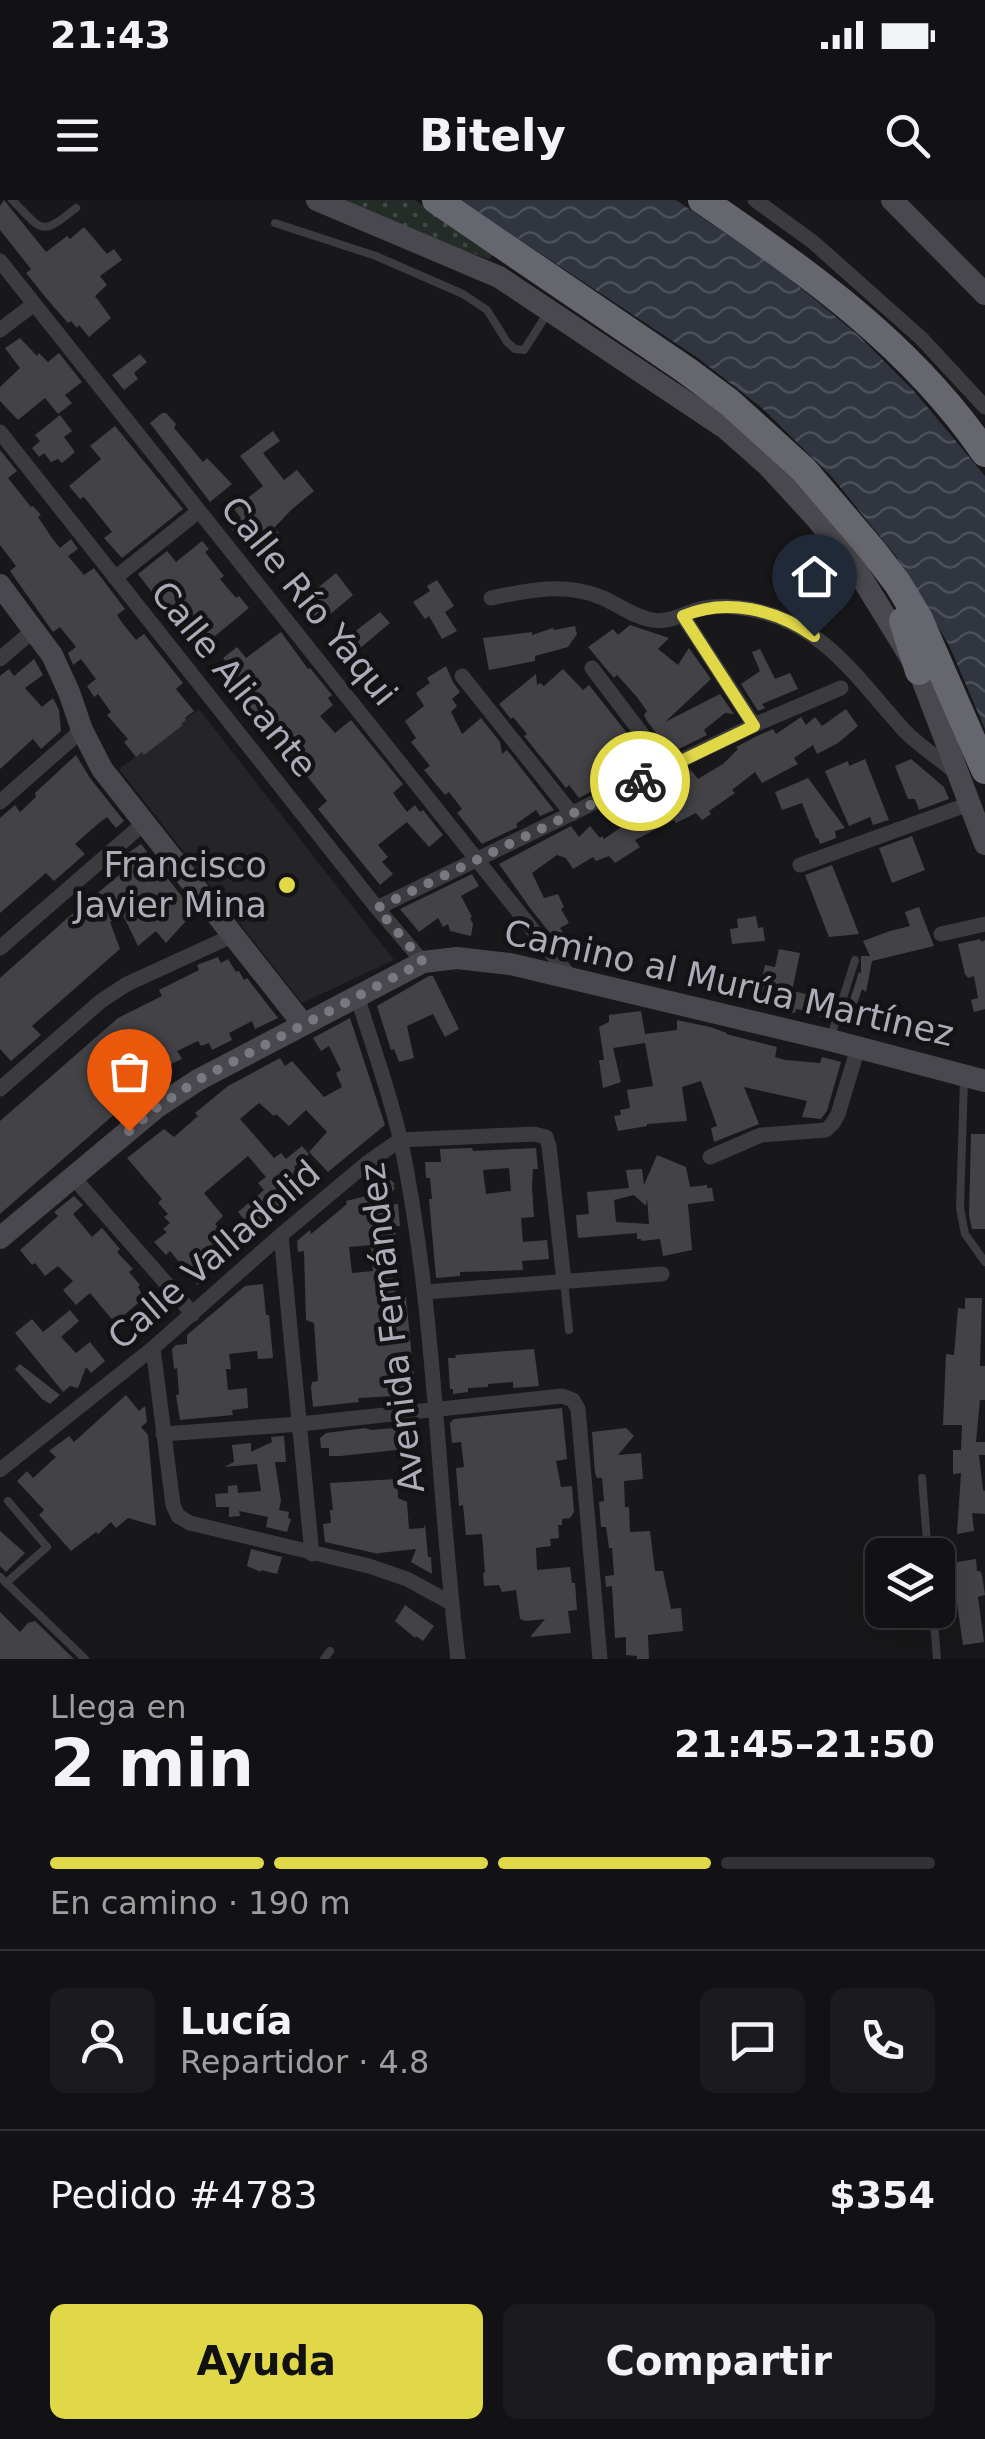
<!DOCTYPE html>
<html lang="es">
<head>
<meta charset="utf-8">
<style>
  body { margin:0; font-family:"DejaVu Sans",sans-serif; background:#1b1b1d; color:#f1f3f6; height:100vh; display:flex; flex-direction:column; font-size:38px; white-space:nowrap }
  * { box-sizing:border-box; margin:0 }
  p { font-size:32px; color:#9c9ea0 }
  .icon { flex:none; width:55px; height:55px; fill:none; stroke:currentColor; stroke-width:2; stroke-linecap:round; stroke-linejoin:round }
  .map { position:relative; height:1459px; overflow:hidden }
  .sheet { display:flex; flex-direction:column; background:#121214; flex:1 }
  .sheet>* { flex:none }
  .fabs { position:absolute; left:865px; top:1338px; display:grid; gap:20px }
  .fabs a { display:grid; place-items:center; width:90px; height:90px; border-radius:15px; background:#121214; box-shadow:0 10px 40px #0002,0 0 0 2px #313234; font-size:50px }
  .pin { position:absolute; display:grid; place-items:center; width:85px; height:85px; color:#fff; margin:-102px -42px; border-radius:50% 50% 50% 0; rotate:-45deg; box-shadow:0 0 10px #0007 }
  .pin .icon { rotate:45deg }
  .courier { position:absolute; display:grid; place-items:center; width:100px; height:100px; margin:-50px; border:8px solid #e1d848; border-radius:50%; background:#fff; color:#222; box-shadow:0 2px 12px #0007 }
  .overview em { font-style:normal; font-weight:700 }
  .overview div { display:flex; flex-direction:column-reverse }
  .overview { display:flex; align-items:center; justify-content:space-between; height:170px; padding:0 50px }
  h1 { font-size:65px; font-weight:700; line-height:75px }
  .bar { display:grid; grid-template-columns:repeat(4,1fr); gap:15px 10px; align-content:center; height:120px; padding:0 50px }
  .bar i { height:12px; border-radius:8px; background:#313234 }
  .bar .on { background:#e1d848 }
  .bar p { grid-column:span 4 }
  .line { display:flex; align-items:center; gap:25px; padding:0 50px; border-top:2px solid #313234 }
  .line div { flex:1 }
  .round { display:grid; place-items:center; flex:none; width:105px; height:105px; border-radius:15px; background:#1b1b1d }
  .button { display:flex; gap:20px; margin-top:auto; padding:20px 50px }
  .button a { flex:1; height:115px; border-radius:15px; background:#e1d848; color:#111; font-size:40px; font-weight:700; line-height:115px; text-align:center }
  .button a+a { background:#1b1b1d; color:#f1f3f6 }
  .status { display:flex; justify-content:space-between; align-items:center; height:70px; padding:0 50px; background:#121214; direction:ltr }
  .status svg { height:28px; fill:currentColor }
  header { display:flex; justify-content:space-between; align-items:center; height:130px; padding:0 50px; background:#121214; font-size:45px; font-weight:700 }
  .map>svg:first-child { display:block }
</style>
</head>
<body>
<div class="status"><b>21:43</b><svg viewBox="0 0 49 12"><path d="M0 12V9h3v3zM5 12V6h3v6zM10 12V3h3v9zM15 12V0h3v12zM26 1h20v11H26zM47 4h2v5h-2z"/></svg></div>
<header><svg class="icon" aria-label="menu" viewBox="0 0 24 24"><path d="M4 6h16M4 12h16M4 18h16"/></svg>Bitely<svg class="icon" aria-label="search" viewBox="0 0 24 24"><circle cx="10" cy="10" r="6"/><path d="M15 15l6 6"/></svg></header>
<div class="map">
<svg width="985" height="1459" viewBox="0 0 985 1459">
  <defs>
    <pattern id="grass-dots" width="8" height="8" patternUnits="userSpaceOnUse" patternTransform="scale(2.5)"><rect width="8" height="8" fill="#242c28"/><path d="M2 2h.1M6 6h.1" fill="none" stroke="#414845" stroke-width="1.8" stroke-linecap="round"/></pattern>
    <pattern id="water-waves" width="16" height="10" patternUnits="userSpaceOnUse" patternTransform="scale(2.5)"><rect width="16" height="10" fill="#31353f"/><path d="M0 5q4-4 8 0t8 0" fill="none" stroke="#4c5059"/></pattern>
  </defs>
  <rect width="100%" height="100%" fill="#18181a"/>
  <path fill="#252427" d="M199 509 394 760 302 803 119 569Z"/>
  <path fill="url(#grass-dots)" d="M336 0H415L494 54 489 59 423 36Z"/>
  <path fill="url(#water-waves)" d="M460 0H676L774 66 858 135 914 191 985 276V529L949 445 895 355 832 277 762 208 698 158Z"/>
  <path fill="#434247" fill-rule="evenodd" d="M4 0 46 52 67 36 70 39 84 27 107 54 114 49 122 60 100 76 107 85 95 96 111 118 89 137 79 125 77 128 71 121 68 123 47 99 26 73 31 69 0 30V6Z
    M20 138 37 156 39 153 48 162 59 153 82 182 65 195 72 203 58 214 45 198 18 220 0 201V187L20 168 5 148Z
    M140 154 147 162 134 173 138 179 124 190 112 175Z
    M162 213H166L176 224 174 228 203 262 207 258 232 284 210 302 150 223Z
    M60 215 72 231 64 237 75 252 62 263 58 259 51 262 44 253 39 257 32 248 40 241 35 235Z
    M115 226 183 309 122 358 104 338 112 332 84 297 80 299 69 286 101 259 90 246Z
    M273 231 280 241 263 253 284 280 297 270 314 291 291 310 274 328 279 333 258 350 250 341 244 345 230 327 241 318 234 309 263 286 240 256Z
    M0 250 17 271 8 278 31 307 33 306 41 315 38 317 52 338 60 348 71 339 78 349 68 356 84 375 94 368 125 409 117 415 123 424 136 440 144 434 183 483 176 489 194 511 185 518 186 520 181 524 183 525 144 555 142 552 136 557 124 542 128 539 107 515 111 512 98 494 94 497 87 486 96 479 81 459 73 465 68 453 76 447 60 427 53 432 10 371 16 366 0 345Z
    M202 341 209 349 205 352 224 376 220 379 236 398 239 396 249 408 209 441 193 427 184 434 138 374 167 351 176 362Z
    M336 373 353 395 316 426 298 404Z
    M437 380 454 406 445 412 457 431 442 439 429 416 425 419 413 402 430 391 427 386Z
    M380 412 390 423 358 450 348 437Z
    M630 425 669 438 658 449 678 465 689 448 711 479 665 522 720 494 734 514 725 513 704 530 707 535 671 553 647 521 644 515 647 511 636 496 617 475 614 478 588 447 613 429 618 435Z
    M575 426 577 434 568 447 535 456V461L489 470 483 438 532 432V435L553 428 554 430Z
    M281 432 308 469 310 468 332 495 328 498 333 505 320 516 335 533 351 520 403 584 393 593 407 612 415 605 420 612 423 610 443 635 429 647 407 622 378 645 388 657 382 662 393 674 380 685 318 609 327 601 306 575 304 577 301 573 294 578 287 569 296 562 278 540 286 534 264 507 255 514 240 494 236 497 220 478 232 469 223 458 237 447 246 458Z
    M760 449 775 479 790 473 798 489 762 504 765 508 758 511 741 484 760 471 752 452Z
    M34 459 43 475 25 488 42 507 53 498 59 510 61 531 41 549 33 539 0 569V476L9 469 14 476Z
    M446 466 453 482 460 492 452 499 457 506 451 512 462 534 481 518 500 542 502 554 507 550 554 610 540 616 536 610 516 624 518 627 482 644 457 613 462 609 449 592 445 595 424 570 430 566 411 542 416 538 405 521 424 506 416 493 430 483 427 478Z
    M563 469 583 490 589 485 642 552 603 581 605 584 579 598 569 585 566 588 524 536 527 534 513 517 511 519 499 504 536 474 537 485 540 483 544 486Z
    M846 509 858 526 838 543 817 554 813 545 794 558 798 564 762 583 755 572 732 590 735 593 709 611 711 614 702 620 696 613 676 623 674 620 635 640 640 647 615 663 609 656 596 661 593 657 573 669 566 658 557 655 532 673 544 698 558 694 564 707 561 709 569 723 560 728 570 743 572 750 564 751 530 708 499 664 571 626 579 637 590 626 600 638 602 636 604 639 627 623 615 605 625 600 626 602 632 597 646 615 667 606 663 600 670 595 666 590 691 570 698 579 723 564 738 549 736 547 757 536 773 529 776 534 801 517 806 525 815 517 822 526Z
    M76 555 90 578 124 621 116 628 107 617 99 623 75 644 85 654 54 681 46 673 0 713V618L15 605 20 612 36 597 35 593Z
    M865 559 889 620 873 625 870 617 849 626 825 571 848 561 849 566Z
    M911 559 944 587 949 599 919 610 915 599H908L895 566Z
    M808 578 845 628 835 631 836 638 820 644 818 638H816L802 603 782 610 775 592Z
    M912 636 925 670 892 683 879 648Z
    M141 644 194 712 166 743 156 731 138 746 124 717 110 722 120 749 32 826 41 835 11 861 0 849V778L72 714 129 667 121 658Z
    M832 665 849 708 859 734 829 737 805 675Z
    M472 674 479 686 461 696 472 717 470 718 473 724 471 736 450 731 448 724 443 727 438 718 419 732 400 709Z
    M919 707 934 746 872 761 866 792 862 789 850 825 843 822 859 772 861 773V756H870L863 741 890 731 910 726 905 712Z
    M756 716 758 728 763 727 765 741 732 744 730 729 738 728 737 719Z
    M980 739 981 742 985 740V809L974 812 971 800 978 798 974 776 968 778 965 774 958 744Z
    M779 749 800 753 792 791 816 796V799L833 804 828 819 820 817 821 814 796 809 795 813 783 811 785 803 771 800 773 793 759 791 765 765 775 767Z
    M218 757 221 763 228 759 236 772 239 771 244 780 247 778 278 818 255 829 252 821 229 833 232 840 212 850 209 843 201 846 198 841 177 851 182 859 162 868 166 874 148 885 0 1014V921L118 818 162 796 159 790 199 770 197 765Z
    M429 776H433L459 829 445 837 433 814 407 826 414 858 399 862 394 849 391 850 377 806Z
    M641 811 645 834 677 830V820L710 827 727 833 726 834 777 847 775 857 785 860 820 863 822 857 841 862 827 911 821 919 802 917 807 901 744 887 759 924 714 942 711 928 717 926 701 881 682 887 687 921 647 924V926L618 931 614 916 621 915 620 910 630 908 627 890 653 886 645 843 613 848 621 882 603 888 599 860H604L599 827 609 822V815Z
    M350 818 385 925 328 972 309 952 327 932 306 910 289 926 276 914 274 916 259 903 240 919 274 958 281 953 286 959 302 946 309 954 294 967 300 975 278 995 285 1003 254 1031 238 1012 264 990 258 983 266 977 248 956 204 993 223 1016 215 1024 238 1050 229 1057 218 1045 199 1062 209 1075 198 1085 170 1051 166 1055 154 1042 167 1032 163 1029 170 1023 164 1017 168 1014 158 1003 162 999 127 958 164 929 174 937 198 916 195 913 228 886 280 858 285 866 292 861 324 897 342 887 336 873 341 870 329 846 321 851 313 838Z
    M971 934H985V1029H972L969 1015Z
    M472 948 473 951 536 948 538 969H533L532 987 534 1017 521 1018 523 1042 547 1040 549 1059 522 1061 523 1070 460 1072V1076L436 1078 429 999H432L430 978H426L425 962H441L440 949ZM509 968 511 991 486 994 483 970Z
    M657 955 686 967 690 987 707 985V988H712L714 1001 688 1004 692 1050 663 1056 660 1039 641 1041V1039H637V1033L578 1038 576 1015 589 1014 587 992 629 988 626 970 642 969 644 985ZM634 995 646 1006 647 998 649 1024 616 1022 614 1000Z
    M384 974 395 984 393 986 395 988 382 1005 398 1004 400 1026H395L397 1055H390L396 1098 406 1097 414 1179H411L413 1195 358 1198 359 1202 313 1207 311 1187 312 1182 318 1181 314 1123 306 1120 304 1051 298 1052 297 1041 310 1030 311 1034 347 1004 346 1001 366 996ZM371 1045 373 1071 352 1073 349 1047Z
    M74 996 83 1005 73 1014 92 1037 102 1028 120 1049 117 1052 133 1069 129 1072 140 1085 138 1087 144 1098 115 1123 90 1093 76 1105 63 1090 73 1081 58 1066 45 1076 35 1063 32 1065 20 1050 58 1016 54 1012Z
    M263 1084 266 1115H269L273 1158 258 1159 257 1151 229 1154 231 1169H226L228 1190 247 1188 248 1208 232 1210 233 1215 180 1220 176 1195 179 1194 177 1168 174 1169 172 1149 176 1145 187 1144V1135L245 1086Z
    M965 1098H982L980 1166H985V1200H980L976 1242H985V1255H979L983 1290 985 1291V1314L972 1313 974 1331 957 1334 961 1273 953 1274V1250H961L962 1225H943L946 1154 954 1155 958 1108 965 1109Z
    M70 1110 79 1121 61 1137 76 1153 90 1142 105 1161 91 1173 86 1167 78 1188 70 1186 63 1192 15 1133 32 1119 43 1132Z
    M534 1149 539 1186 513 1188V1182L488 1184V1187L468 1188V1192L453 1194V1189H450L448 1158H456L455 1155Z
    M20 1164 60 1195 50 1204 42 1199 15 1169Z
    M126 1195 139 1211 145 1206 147 1222 141 1227 148 1235 156 1326 128 1318 116 1328 111 1322 98 1334 96 1332 71 1351 39 1315 44 1310 17 1281 27 1271 33 1278 56 1257 49 1251 69 1236 74 1242Z
    M562 1208 567 1259 556 1261 561 1287 572 1286 574 1312 570 1318 562 1319V1325H558L559 1338 550 1339 551 1346 536 1348 537 1370 570 1367 572 1383H575L577 1410 568 1411 571 1433 530 1437 545 1419 526 1421 520 1419 516 1390 502 1392 499 1385 484 1386 483 1373 485 1372 482 1334 466 1335 463 1305 459 1306 456 1268 464 1267 461 1242 452 1243 450 1223 454 1219Z
    M405 1227 406 1249 340 1256H329V1248H321L320 1238 326 1233 365 1228 371 1230Z
    M626 1228 634 1236 618 1255 641 1253 643 1279 624 1281 625 1307H629L630 1332 650 1331 655 1371H663L671 1409 681 1408 683 1431 648 1435 649 1459H637V1456L626 1455V1437L615 1438 612 1386 606 1387 605 1376 614 1375 612 1348H609L606 1327H601L599 1302 604 1301 602 1278H597L595 1273 592 1232Z
    M284 1236 286 1262H275L281 1301 279 1310 289 1312 288 1318 291 1319 287 1332 266 1327 268 1317 239 1311 240 1316 229 1317V1307H216L215 1294 228 1293V1286L237 1285 238 1293 261 1291 257 1264 224 1267 234 1262 232 1245 251 1243V1252L272 1242 271 1237Z
    M397 1279 398 1298 407 1302 409 1329 424 1328 425 1324 428 1357H431L432 1374 411 1362 416 1349 379 1353V1354L325 1342 323 1324 331 1323 330 1310H333L330 1283Z
    M0 1331 25 1353 6 1372 0 1366Z
    M251 1349 282 1357 277 1374 261 1370V1372L247 1366Z
    M976 1359 977 1371H980L982 1375 985 1395 978 1397 984 1442 963 1445 951 1363Z
    M405 1405 434 1426 423 1441 416 1436 415 1438 395 1421Z
    M0 1412 20 1432 28 1423 35 1421 74 1459H0Z"/>
  <g fill="none" stroke-linecap="round" stroke-linejoin="round">
    <path stroke="#3c3b40" stroke-width="8" d="M12 0C43 31 40 37 76 8
      M275 23 376 56 463 94 487 110 507 142 515 149 524 150 547 114
      M831 836 855 760
      M964 879 960 1008 965 1034 985 1062
      M564 1081 569 1130
      M922 1278 928 1355
      M0 1377 85 1459
      M6 1383 47 1347 8 1301
      M933 1410 937 1459
      M324 1459 330 1451"/>
    <path stroke="#3c3b40" stroke-width="15" d="M755 0 813 42 922 139 985 207
      M0 61 572 779
      M0 130 34 104
      M0 232 377 708 423 762
      M115 378 199 311
      M491 398C529 390 566 382 603 398 619 405 634 417 652 420 667 423 681 415 696 410 712 405 732 406 749 409 822 422 856 477 902 528 917 545 938 557 955 572
      M683 416 754 525
      M0 459 35 429
      M592 468 667 567
      M462 476 572 614
      M0 602 82 530
      M800 665 969 604
      M377 708 754 525 841 488
      M941 734 985 724
      M0 748 143 624
      M357 796C372 844 390 893 401 942 436 1112 437 1287 458 1459
      M0 889 101 801 127 784 234 735
      M710 957 761 935 826 930 833 923 838 914 858 848
      M73 977 193 1114
      M281 1035 312 1354
      M425 1092 662 1074
      M153 1148 173 1305 178 1316 190 1323 369 1366 407 1379 451 1403
      M163 1234 300 1224 562 1196 573 1200 578 1209 600 1459
      M0 1270 153 1148 281 1035 367 963 400 940 534 934 546 937 549 946 564 1081"/>
    <path stroke="#48484e" stroke-width="22" d="M317 0 499 77 725 228 767 265 816 318 858 372 919 471 985 644
      M892 0 985 94
      M0 385 52 455 69 492 82 530 102 569 303 824
      M0 1038 157 907 198 880 423 762 457 758 510 764 830 840 985 881"/>
    <path stroke="#66666f" stroke-width="28" d="M436 0 686 170 729 202 804 270 873 351 898 384 919 419 985 570
      M702 0C807 71 913 147 985 253
      M903 421 919 471"/>
  </g>
  <g fill="none" stroke-linecap="round" stroke-linejoin="round">
    <path stroke="#787881" stroke-width="10" stroke-dasharray="0 18" d="M129 931 156 908 198 880 423 762 377 708 640 581"/>
    <path stroke="#e1d848" stroke-width="12" d="M640 581 754 526 683 416C727 397 776 410 814 436"/>
  </g>
  <circle fill="#e1d848" stroke="#131315" stroke-width="4" cx="287" cy="685" r="10"/>
  <g text-anchor="middle" stroke-width="9" stroke-linejoin="round" paint-order="stroke">
    <g font-size="35" fill="#abacb8" stroke="#131315">
      <text transform="translate(309 401) rotate(51)" y="12">Calle Río Yaqui</text>
      <text transform="translate(234 479) rotate(51)" y="12">Calle Alicante</text>
      <text transform="translate(729 783) rotate(13)" y="12">Camino al Murúa Martínez</text>
      <text transform="translate(214 1055) rotate(-41)" y="12">Calle Valladolid</text>
      <text transform="translate(392 1128) rotate(-97)" y="12">Avenida Fernández</text>
    </g>
    <g font-size="35" fill="#abacb8" stroke="#131315" text-anchor="end">
      <text x="267" y="677">Francisco<tspan x="267" dy="40">Javier Mina</tspan></text>
    </g>
  </g>
</svg>
<div class="fabs">
<a><svg class="icon" aria-label="layers" viewBox="0 0 24 24"><path d="M12 4l9 5-9 5-9-5zM3 14l9 5 9-5"/></svg></a>
</div>
<div class="pin" style="left:129px;top:931px;background:#ea580c"><svg class="icon" aria-label="bag" viewBox="0 0 24 24"><path d="M5 8h14l-1 12H6zM9 8a3 3 0 0 1 6 0"/></svg></div>
<div class="pin" style="left:814px;top:436px;background:#1f2937"><svg class="icon" aria-label="home" viewBox="0 0 24 24"><path d="M3 11l9-7 9 7M6 9v11h12V9"/></svg></div>
<div class="courier" style="left:640px;top:581px"><svg class="icon" aria-label="bike" viewBox="0 0 24 24"><circle cx="6" cy="16" r="4"/><circle cx="18" cy="16" r="4"/><path d="M6 16l4-8h5l3 8M10 8l3 8H6M13 5h3"/></svg></div>
</div>
<section class="sheet">
<div class="overview"><div><h1>2 min</h1><p>Llega en</p></div><em>21:45–21:50</em></div>
<div class="bar"><i class="on"></i><i class="on"></i><i class="on"></i><i></i><p>En camino · 190 m</p></div>
<div class="line" style="height:180px"><a class="round"><svg class="icon" aria-label="person" viewBox="0 0 24 24"><circle cx="12" cy="8" r="4"/><path d="M4 21q1-7 8-7t8 7"/></svg></a><div><b>Lucía</b><p>Repartidor · 4.8</p></div><a class="round"><svg class="icon" aria-label="chat" viewBox="0 0 24 24"><path d="M4 5h16v11H9l-5 4z"/></svg></a><a class="round"><svg class="icon" aria-label="phone" viewBox="0 0 24 24"><path d="M5 4h4l2 5-3 2q2 4 5 5l2-3 5 2v4C11 20 4 13 5 4z"/></svg></a></div>
<div class="line" style="height:130px"><div>Pedido #4783</div><b>$354</b></div>
<div class="button"><a>Ayuda</a><a>Compartir</a></div>
</section>
</body>
</html>
